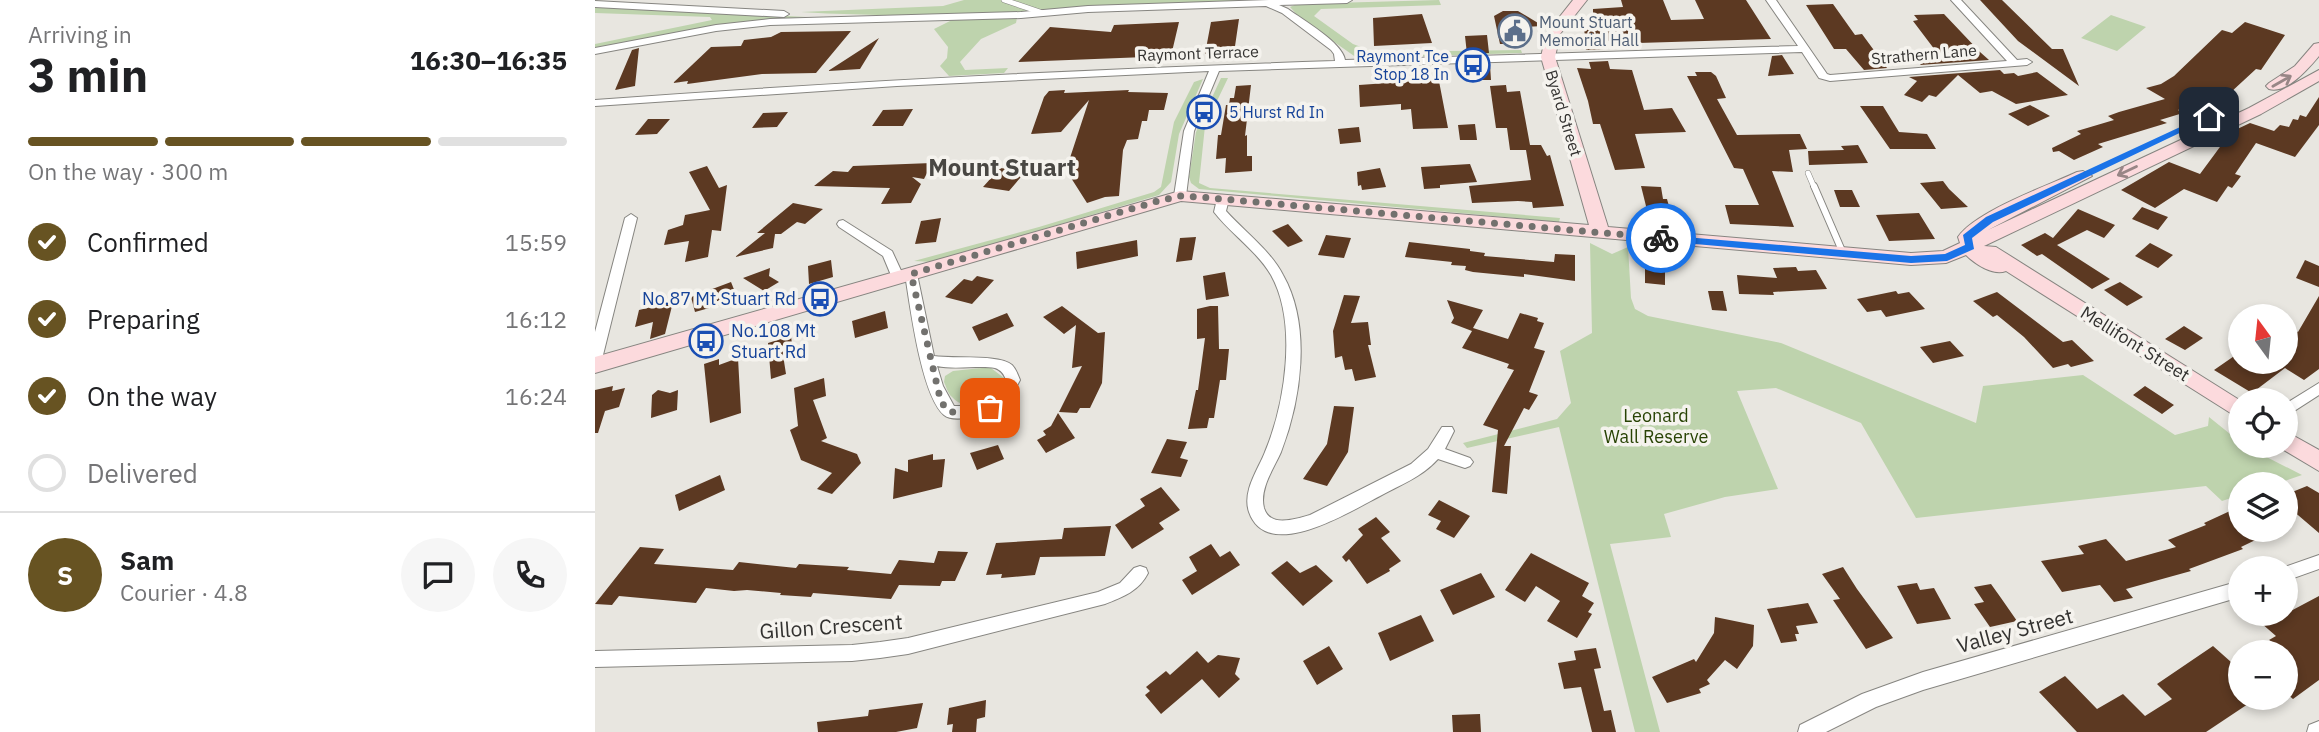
<!DOCTYPE html>
<html lang="en">
<head>
<meta charset="utf-8">
<style>
  body { margin:0; font-family:"IBM Plex Sans",sans-serif; background:#f6f6f6; color:#202124; height:100vh; display:flex; flex-direction:column; font-size:26px; white-space:nowrap }
  * { box-sizing:border-box; margin:0 }
  p { font-size:23px; color:#757577 }
  .icon { flex:none; width:38px; height:38px; fill:none; stroke:currentColor; stroke-width:2; stroke-linecap:round; stroke-linejoin:round }
  .map { position:relative; flex:1; overflow:hidden }
  .side { display:flex; flex-direction:column; background:#fff; width:595px }
  .side>* { flex:none }
  .needle { width:46px; rotate:345deg }
  .controls { position:absolute; left:1633px; top:304px; display:grid; gap:14px }
  .controls a { display:grid; place-items:center; width:70px; height:70px; border-radius:50%; background:#fff; box-shadow:0 4px 10px #0003; font-size:35px }
  .pin { position:absolute; display:grid; place-items:center; width:60px; height:60px; color:#fff; margin:-30px; border-radius:14px; box-shadow:0 4px 10px #0006 }
  .courier { position:absolute; display:grid; place-items:center; width:70px; height:70px; margin:-35px; border:5px solid #1a73e8; border-radius:50%; background:#fff; color:#222; box-shadow:0 2px 9px #0007 }
  .headline em { font-style:normal; font-weight:700 }
  .headline div { display:flex; flex-direction:column-reverse }
  .headline { display:flex; align-items:center; justify-content:space-between; height:119px; padding:0 28px }
  h1 { font-size:46px; font-weight:700; line-height:52px }
  .bar { display:grid; grid-template-columns:repeat(4,1fr); gap:10px 7px; align-content:center; height:84px; padding:0 28px }
  .bar i { height:9px; border-radius:5px; background:#e0e0e0 }
  .bar .on { background:#675322 }
  .bar p { grid-column:span 4 }
  .line { display:flex; align-items:center; gap:18px; padding:0 28px; border-top:2px solid #e0e0e0 }
  .line div { flex:1 }
  .round { display:grid; place-items:center; flex:none; width:74px; height:74px; border-radius:37px; background:#f6f6f6 }
  ol { padding:0 28px; list-style:none }
  li { display:flex; align-items:center; gap:21px; height:77px }
  li p { margin-inline-start:auto }
  li .icon { padding:7px; border-radius:50%; background:#675322; color:#fff; stroke-width:4 }
  li:last-child { color:#757577 }
  li i { width:38px; height:38px; border:4px solid #e0e0e0; border-radius:50% }
  main { display:flex; flex:1; min-height:0 }
  .map>svg:first-child { display:block }
</style>
</head>
<body>
<main>
<section class="side">
<div class="headline"><div><h1>3 min</h1><p>Arriving in</p></div><em>16:30–16:35</em></div>
<div class="bar"><i class="on"></i><i class="on"></i><i class="on"></i><i></i><p>On the way · 300 m</p></div>
<ol>
<li><svg class="icon" aria-label="check" viewBox="0 0 24 24"><path d="M5 12l5 5 9-10"/></svg>Confirmed<p>15:59</p></li>
<li><svg class="icon" aria-label="check" viewBox="0 0 24 24"><path d="M5 12l5 5 9-10"/></svg>Preparing<p>16:12</p></li>
<li><svg class="icon" aria-label="check" viewBox="0 0 24 24"><path d="M5 12l5 5 9-10"/></svg>On the way<p>16:24</p></li>
<li><i></i>Delivered</li>
</ol>
<div class="line" style="height:126px"><b class="round" style="background:#675322;color:#fff">S</b><div><b>Sam</b><p>Courier · 4.8</p></div><a class="round"><svg class="icon" aria-label="chat" viewBox="0 0 24 24"><path d="M4 5h16v11H9l-5 4z"/></svg></a><a class="round"><svg class="icon" aria-label="phone" viewBox="0 0 24 24"><path d="M5 4h4l2 5-3 2q2 4 5 5l2-3 5 2v4C11 20 4 13 5 4z"/></svg></a></div>
</section>
<div class="map">
<svg width="1724" height="732" viewBox="0 0 1724 732">
  <rect width="100%" height="100%" fill="#e8e6e0"/>
  <path fill="#bed3ad" d="M369 0H675C519 5 362 22 206 12L348 6Z
    M844 0 846 5 726 9 719 16 758 44 779 52 926 50 927 53 762 58 705 18 695 7 702 4Z
    M0 8 6 7 212 17 150 22 0 48V44L117 20 115 17 0 13Z
    M1516 15 1551 27 1522 51 1486 38Z
    M422 18 421 23 386 39 365 62 370 70 413 68 409 73 354 76 345 66 352 58 353 47 339 29 357 20Z
    M626 78H633L610 126 604 183 615 188 965 218 964 222 604 189 596 183 594 177 601 132Z
    M608 79 584 134 576 182 564 195 337 262 319 261 444 227 559 192 566 187 579 122 599 82Z
    M995 243 1017 254 1033 247 1036 298 1040 309 1053 316 1186 343 1381 423 1388 386 1488 375 1580 435 1613 426 1614 417 1645 442V446H1650L1707 475 1678 485H1645V495L1627 501 1611 486 1321 518 1266 423 1181 388 1142 391 1183 489 1130 497 1069 514 1076 537 1015 544 1065 732H1040L964 427 872 448 868 443 962 419 976 403 965 351 997 333Z
    M386 368H396L409 378C404 399 374 416 357 397 353 394 351 386 349 382L350 376 358 371Z"/>
  <path fill="#5c3922" d="M1026 0H1068L1076 20 1109 19 1100 0H1151L1176 39 1043 43 1042 40 1007 41 1009 49 991 50 987 35H990L989 30 998 29V9L1028 7Z
    M1385 0H1407L1457 49H1468L1484 86 1423 41Z
    M1238 4 1260 35 1267 34 1292 68 1269 70 1251 49H1239L1211 5Z
    M908 11H923L948 26 928 27 932 44H905L899 16Z
    M827 14 837 43 779 46 778 18Z
    M1349 14 1385 52 1394 60 1325 65 1329 61 1323 55 1343 54 1318 21 1323 20 1319 15Z
    M644 19 639 53 610 54 616 22Z
    M584 22 576 56 423 62 455 27 516 32 519 25Z
    M1650 22 1690 35 1666 70 1661 69 1635 93 1610 98 1583 110 1588 113 1565 120 1572 123 1503 144 1508 147 1479 160 1464 151 1458 152 1457 148 1486 134 1482 131 1519 120 1513 116 1524 112 1570 99 1551 88 1566 84 1579 76 1627 30 1637 33Z
    M256 31 221 73 167 74 92 84 93 81 78 83 116 47 146 46 149 40 176 37 186 32Z
    M892 35 894 53 872 54 870 36Z
    M284 38 265 69 233 71Z
    M44 48 40 86 20 90 37 50Z
    M1187 55 1199 74 1173 76 1177 56Z
    M1013 61 1015 69 1037 70 1049 110 1077 108 1091 132 1040 134 1050 168 1020 170 1005 124H998L993 101 982 68 996 69 994 62Z
    M895 65 896 80H875L873 66Z
    M1405 70 1409 74 1419 73 1423 76 1442 72 1473 95 1421 104 1397 91 1385 93 1363 75 1341 97 1334 95 1327 102 1309 95 1322 81 1314 77Z
    M1100 72H1116L1121 76 1131 98 1122 99 1142 135 1205 134 1212 149 1194 150 1198 172 1177 171 1199 227 1135 224 1130 205H1164L1148 169 1139 168 1092 76H1102Z
    M843 76 853 128 818 129 816 109 806 110V104L765 107 764 85 821 81V77Z
    M656 85 650 136 652 135V156H657V171L630 173 631 158 621 159 623 135H626L631 105H634L635 98H639L641 86Z
    M911 85 912 92 925 91 935 145H946L952 156 955 155 969 206 938 208 937 202 923 201 877 203 874 186 936 180 931 150H915L912 128H901L895 86Z
    M470 90 469 93 534 90 533 92 573 93 569 110H554L552 121H547L543 139 532 140 528 150 524 196 510 197 492 203 471 170 494 100 466 132 436 134 449 97 454 91Z
    M1724 97V125L1700 157 1661 143 1640 174 1646 176 1637 188 1633 186 1622 202 1589 189 1560 208 1526 190 1574 162 1605 174 1636 132 1655 123 1679 131 1685 125 1694 127 1698 119 1703 120 1705 115 1711 117Z
    M1435 105 1455 116 1433 126 1413 114Z
    M1265 106H1288L1304 132 1332 134 1341 149H1295Z
    M318 109 308 126H277L288 110Z
    M193 112 182 127 157 128 168 113Z
    M53 119H75L62 134 40 135Z
    M880 124 882 140H865L863 125Z
    M764 127 766 142 745 144 743 129Z
    M1263 145 1273 163 1214 165 1213 151 1249 150 1246 146Z
    M337 163 329 179 317 177 326 184 316 203 286 204 295 188 219 186 238 171 253 172 258 166Z
    M875 164 882 182 845 185V188L829 189 826 167Z
    M112 166 124 188 132 185 126 231 117 230 113 257 90 262 94 241 69 245 73 230 88 225 90 215 115 210 94 172Z
    M405 168 431 171 414 191 388 187Z
    M785 168 791 187 767 190 766 185 763 186 762 172Z
    M1348 181 1354 189 1373 207 1346 209 1325 183Z
    M1046 186 1066 187 1068 199H1072L1076 214H1053Z
    M1239 190H1257L1265 207H1245Z
    M198 203 228 209 210 224 202 222 186 234H180L178 248 140 257 170 233H162Z
    M1547 207 1573 217 1563 230 1537 219Z
    M1483 209 1520 225 1509 238 1492 230 1462 245 1515 279 1497 289 1447 254 1442 256 1426 245 1450 233 1458 238Z
    M1324 213 1340 239 1294 241 1281 215Z
    M346 218 341 242 320 244 326 221Z
    M693 224 708 241 693 247 677 231Z
    M731 235 756 238 749 258 723 255Z
    M601 237 597 260 581 262 585 238Z
    M542 240 543 256 482 269 481 252Z
    M814 242 875 249V251L890 253 889 256 959 262 960 254 980 255V281L929 274V277L878 272 870 270 871 266 856 265 857 262 810 257Z
    M1555 243 1578 255 1563 268 1540 256Z
    M236 260 238 277 214 284 213 266Z
    M1710 260 1724 266V287L1701 278Z
    M1050 261 1070 263V285L1050 283Z
    M1201 267 1203 271 1221 270 1232 289 1178 292 1179 295 1144 294 1142 275 1182 278 1178 268Z
    M175 268 174 276 184 282 169 291 148 278Z
    M630 272 634 296 611 300 608 276Z
    M382 276 399 280 377 304 350 297 369 279 377 281Z
    M136 282 142 297 124 303 125 305 100 312 96 297Z
    M1525 282 1548 297 1532 306 1509 290Z
    M1113 291H1128L1132 311 1117 310Z
    M1301 291 1303 294 1314 292 1330 309 1291 317 1286 310 1272 312 1262 299Z
    M1402 292 1468 342 1477 340 1499 361 1476 367 1473 364 1458 368 1429 337 1402 315 1398 317 1378 301Z
    M749 295 765 296 756 323 773 322 776 345H773L781 377 760 381 757 369 750 370 747 356 740 358 738 331Z
    M1724 296V369L1709 380 1690 368 1657 393 1619 370 1645 352V362H1690V326L1703 332Z
    M852 300 888 310 878 328 913 339 925 313 943 318 942 321 949 323 939 348 950 351 934 392 943 395 934 410 929 408 909 446H916L912 494 897 492 903 430 888 425 919 370 912 368 914 364 867 348 877 331 856 323 859 318Z
    M78 302 70 334 55 339 58 322 40 327 44 310Z
    M467 306 503 333 510 332 507 383 495 408H485L482 413 464 412 487 366 477 368 481 325 469 334 448 317Z
    M615 306H623L624 349H634L631 380H625L619 418H614L612 428 593 429 601 390H603L610 338 602 339V309Z
    M290 311 293 328 260 338 257 321Z
    M412 313 419 326 384 341 377 327Z
    M1589 326 1608 338 1590 350 1570 339Z
    M196 336 198 352 188 355 191 374 176 379 173 343Z
    M1355 341 1369 356 1338 363 1325 347Z
    M143 358 146 413 115 423 109 364 124 359V365Z
    M229 378 231 396 218 400 232 438 226 441 262 454 266 463 237 494 222 489 237 473 206 460 195 430 203 426 199 388Z
    M18 386 17 391 30 388 24 407 10 411 3 433H0V390Z
    M1550 386 1579 405 1567 414 1538 395Z
    M63 390 75 393 83 390 82 410 56 418 57 395Z
    M739 406 759 407 753 452 732 486 708 479 732 444Z
    M463 413 480 438 451 453 442 440 451 435 448 431 456 426Z
    M572 439 592 442 585 458 593 460 586 477 556 473Z
    M403 445 409 459 382 470 375 453Z
    M338 454V460L350 459 347 487 298 499 300 468 313 472V460Z
    M125 475 130 490 84 511 80 495Z
    M1712 486 1724 493V533L1690 504V495Z
    M566 487 585 510 564 523 569 529 537 549 520 525 550 506 545 499Z
    M844 500 875 516 859 538 841 529 846 521 833 515Z
    M1635 511 1645 520V530H1681L1646 547 1648 549 1594 569 1596 571 1531 589 1538 598 1519 602 1505 585 1467 592 1446 561 1489 554 1483 546 1511 539 1531 561 1581 547 1573 540 1611 525 1609 523Z
    M781 517 795 532 786 538 806 561 794 569 795 571 772 584 754 559 751 562 747 557 768 535 763 529Z
    M516 526 510 556 445 557 440 575 406 578 407 574 391 575 401 543 467 539 469 528Z
    M616 544 625 557 635 551 645 565 597 595 587 580 602 571 594 557Z
    M45 547 69 549 59 564 138 570 144 562 201 568 204 564 254 567 252 570 296 574 304 560 339 563 343 551 373 552 360 581H347L345 586 304 585 296 599 218 593 216 597 185 595 186 593 152 590 139 591 111 588 101 603 24 596 17 605 0 604Z
    M936 553 994 583 987 596 999 603 993 612 997 614 982 638 952 621 965 601 941 586 930 602 910 590Z
    M692 561 705 573 721 565 738 581 708 606 676 573Z
    M1248 567 1262 589 1298 638 1271 649 1238 600 1245 599 1227 574Z
    M886 573 900 597 858 615 845 590Z
    M1322 583 1325 590 1339 588 1356 619 1322 624 1302 586Z
    M1396 584 1406 598 1422 621 1395 627 1379 604 1389 602 1379 587Z
    M1724 596V680L1698 699 1690 692V653H1659L1677 642 1674 640 1681 636 1666 623 1679 614H1690Z
    M1213 603 1223 623 1201 626 1204 634H1200L1202 641 1186 643 1172 609Z
    M826 615 839 641 795 661 783 633Z
    M1120 617 1159 625 1158 646 1142 669 1130 660 1112 680 1115 684 1104 689 1106 693 1072 703 1057 677 1099 659 1101 662 1119 633Z
    M734 646 748 669 722 685 708 661Z
    M1618 646 1645 670V698H1662L1611 732H1482L1444 692 1470 676 1502 709 1528 694 1550 716 1577 699 1562 684Z
    M1001 648 1006 668 999 669 1009 711 1016 710 1021 732H997L986 687 969 689 963 663 981 660 979 651Z
    M602 651 613 663 623 655 645 658 640 674 645 679 624 698 607 679 566 714 550 695 555 691 551 687 571 671 575 675Z
    M391 700 390 717 382 719 381 732H357L358 724 352 725 354 708Z
    M328 703 322 728 301 732H223L222 722 273 716 274 710Z
    M885 714 886 732H858L857 715Z"/>
  <g fill="none" stroke-linecap="round" stroke-linejoin="round">
    <defs>
      <path id="lane-far1" d="M409 0 448 13
        M1213 173 1219 187"/>
      <path id="lane" d="M1219 186 1248 253"/>
      <path id="street" d="M674 0H757L752 3 684 5 693 9C708 20 748 43 750 60L1203 46 1171 0H1181L1232 74 1235 75 1412 61 1356 0H1366L1422 60 1432 59 1437 62 1432 65 1235 81 1224 78 1207 52 624 71 599 131 591 196 585 200 579 196 589 131 614 71 302 86 0 106V100C246 82 493 69 740 61L739 54 736 50 687 13 671 6 493 12 426 18 175 25 121 31 0 54V48L121 25 175 19 426 12 493 6Z
        M0 1 189 11 194 14 189 17 0 7Z
        M628 195 634 199 631 211C650 232 675 250 688 275 717 326 706 400 686 452 679 468 664 489 669 508 675 528 700 519 715 515L816 464 833 449 847 427H857L859 431 850 449 875 458 878 462 875 466 870 468 843 459C827 477 805 485 785 496 756 511 672 564 654 512 647 491 663 470 670 452 690 404 703 323 676 275 662 251 636 234 619 212L622 199Z
        M36 214 42 218 7 359 0 364V332L30 218Z
        M248 220 297 251 309 277 308 280H298L288 256 244 227 242 224 244 221Z
        M316 270 322 274 339 356C360 359 404 354 417 365 421 369 423 375 425 380 415 400 404 412 381 416 373 418 356 421 349 415 326 395 315 305 310 274ZM342 366C360 370 385 365 400 368 406 370 409 374 411 380 400 402 382 407 359 406L348 386Z
        M1724 383V395L1690 417V404Z
        M1724 555V569L1690 581V569H1684Z
        M545 566 551 568 553 573C544 591 528 597 510 604L313 654 285 658 257 661 0 667V651L257 645 285 642 313 638 503 592 525 583 539 568Z
        M1645 581V597L1328 690 1281 707 1231 732H1203L1205 725 1267 694 1328 672Z
        M1724 721V732H1712L1714 725Z"/>
      <path id="secondary" d="M978 0H992L965 34 960 57 1013 227 1316 253 1348 251 1365 243 1363 237C1381 211 1452 186 1482 172L1488 171 1497 176 1393 230 1654 108 1724 70V81L1666 114 1389 246 1401 247 1646 401 1645 419 1411 271C1398 276 1380 264 1371 255L1351 263 1316 265 586 201 0 373V357L585 191 994 225 946 57 951 34Z
        M1724 43V56C1713 69 1692 94 1674 89L1671 86 1674 83 1700 66 1719 44Z
        M1690 431 1724 450V471L1682 446H1690Z"/>
    </defs>
    <use href="#lane-far1" stroke="#868580" stroke-width="6"/>
    <use href="#lane" stroke="#868580" stroke-width="8"/>
    <use href="#street" stroke="#868580" stroke-width="2"/>
    <use href="#secondary" stroke="#868580" stroke-width="2"/>
    <use href="#lane-far1" stroke="#fff" stroke-width="5"/>
    <use href="#lane" stroke="#fff" stroke-width="6"/>
    <use href="#street" fill="#fff" fill-rule="evenodd"/>
    <use href="#secondary" fill="#fcdadd" fill-rule="evenodd"/>
  </g>
  <defs><path id="oneway-shaft" d="M-6 0H5M1.5-3L5.5 0L1.5 3" fill="none" stroke-width="1.6" stroke-linecap="round" stroke-linejoin="round" transform="scale(1.75)"/></defs>
  <g stroke="#988686">
    <use href="#oneway-shaft" transform="translate(1687 81) rotate(-30)"/>
    <use href="#oneway-shaft" transform="translate(1532 171) rotate(155)"/>
  </g>
  <path fill="#1a73e8" d="M1611 115 1618 117 1398 222 1377 238 1379 249 1352 261 1316 263 1066 241 1061 238 1066 235 1316 256 1350 254 1370 245 1368 235 1391 217Z"/>
  <g fill="none" stroke-linecap="round" stroke-linejoin="round">
    <path stroke="#72716e" stroke-width="7" stroke-dasharray="0 12.6" d="M395 408 379 412H355L346 402 316 274 563 201 585 196 604 197 1066 238"/>
  </g>
  <defs>
    <symbol id="civic-ring" viewBox="-11 -11 22 22"><circle r="9.5" fill="#f5f3ee" stroke="#5c6f8a" stroke-width="1.5"/><path d="M-.6-6.5H3V-4.5H.6V-3L4-1V1h2V6H-6V1h2V-1L-.6-3ZM-1.2 2.5V6h2.4V2.5Z" fill="#5c6f8a"/></symbol>
    <symbol id="bus-ring" viewBox="-11 -11 22 22"><circle r="9.5" fill="#f5f3ee" stroke="#1a4fb4" stroke-width="1.5"/><path d="M-5-6H5V4H4V6H2V4H-2V6H-4V4H-5ZM-3.5-4V0h7V-4ZM-3.5 1.2v1.5H-2V1.2ZM2 1.2v1.5H3.5V1.2Z" fill="#1a4fb4"/></symbol>
  </defs>
  <g fill-rule="evenodd">
    <use href="#civic-ring" x="901" y="12" width="38" height="38"/>
    <use href="#bus-ring" x="859" y="46" width="38" height="38"/>
    <use href="#bus-ring" x="590" y="93" width="38" height="38"/>
    <use href="#bus-ring" x="206" y="280" width="38" height="38"/>
    <use href="#bus-ring" x="92" y="322" width="38" height="38"/>
  </g>
  <g text-anchor="middle" stroke-width="7" stroke-linejoin="round" paint-order="stroke">
    <g font-size="16" fill="#4e5e75" stroke="#f5f3ee" text-anchor="start">
      <text x="944" y="28">Mount Stuart<tspan x="944" dy="18">Memorial Hall</tspan></text>
    </g>
    <g font-size="16" fill="#333230" stroke="#f5f3ee">
      <text transform="translate(603 53) rotate(-2)" y="6">Raymont Terrace</text>
      <text transform="translate(1329 54) rotate(-5)" y="6">Strathern Lane</text>
      <text transform="translate(969 113) rotate(73)" y="6">Byard Street</text>
    </g>
    <g font-size="16" fill="#164399" stroke="#f5f3ee" text-anchor="end">
      <text x="854" y="62">Raymont Tce<tspan x="854" dy="18">Stop 18 In</tspan></text>
      <text x="634" y="118" text-anchor="start">5 Hurst Rd In</text>
    </g>
    <g font-size="18" fill="#164399" stroke="#f5f3ee" text-anchor="end">
      <text x="201" y="305">No.87 Mt Stuart Rd</text>
      <text x="136" y="337" text-anchor="start">No.108 Mt<tspan x="136" dy="21">Stuart Rd</tspan></text>
    </g>
    <g font-size="18" fill="#333230" stroke="#f5f3ee">
      <text transform="translate(1540 344) rotate(32)" y="6">Mellifont Street</text>
    </g>
    <g font-size="18" fill="#284304" stroke="#f5f3ee">
      <text x="1061" y="422">Leonard<tspan x="1061" dy="21">Wall Reserve</tspan></text>
    </g>
    <g font-size="21" fill="#333230" stroke="#f5f3ee">
      <text transform="translate(236 627) rotate(-4)" y="7">Gillon Crescent</text>
      <text transform="translate(1420 631) rotate(-15)" y="7">Valley Street</text>
    </g>
    <g font-size="24" font-weight="bold" fill="#494743" stroke="#f5f3ee">
      <text x="407" y="176">Mount Stuart</text>
    </g>
  </g>
</svg>
<div class="controls">
<a><svg class="needle" viewBox="-14 -14 28 28"><path d="M0-13l5 13h-10z" fill="#e53935"/><path d="M0 13l5-13h-10z" fill="#757577"/></svg></a>
<a><svg class="icon" aria-label="locate" viewBox="0 0 24 24"><circle cx="12" cy="12" r="6"/><path d="M12 2v4M12 18v4M2 12h4M18 12h4"/></svg></a>
<a><svg class="icon" aria-label="layers" viewBox="0 0 24 24"><path d="M12 4l9 5-9 5-9-5zM3 14l9 5 9-5"/></svg></a>
<a>+</a>
<a>−</a>
</div>
<div class="pin" style="left:395px;top:408px;background:#ea580c"><svg class="icon" aria-label="bag" viewBox="0 0 24 24"><path d="M5 8h14l-1 12H6zM9 8a3 3 0 0 1 6 0"/></svg></div>
<div class="pin" style="left:1614px;top:117px;background:#1f2937"><svg class="icon" aria-label="home" viewBox="0 0 24 24"><path d="M3 11l9-7 9 7M6 9v11h12V9"/></svg></div>
<div class="courier" style="left:1066px;top:238px"><svg class="icon" aria-label="bike" viewBox="0 0 24 24"><circle cx="6" cy="16" r="4"/><circle cx="18" cy="16" r="4"/><path d="M6 16l4-8h5l3 8M10 8l3 8H6M13 5h3"/></svg></div>
</div>
</main>
</body>
</html>
